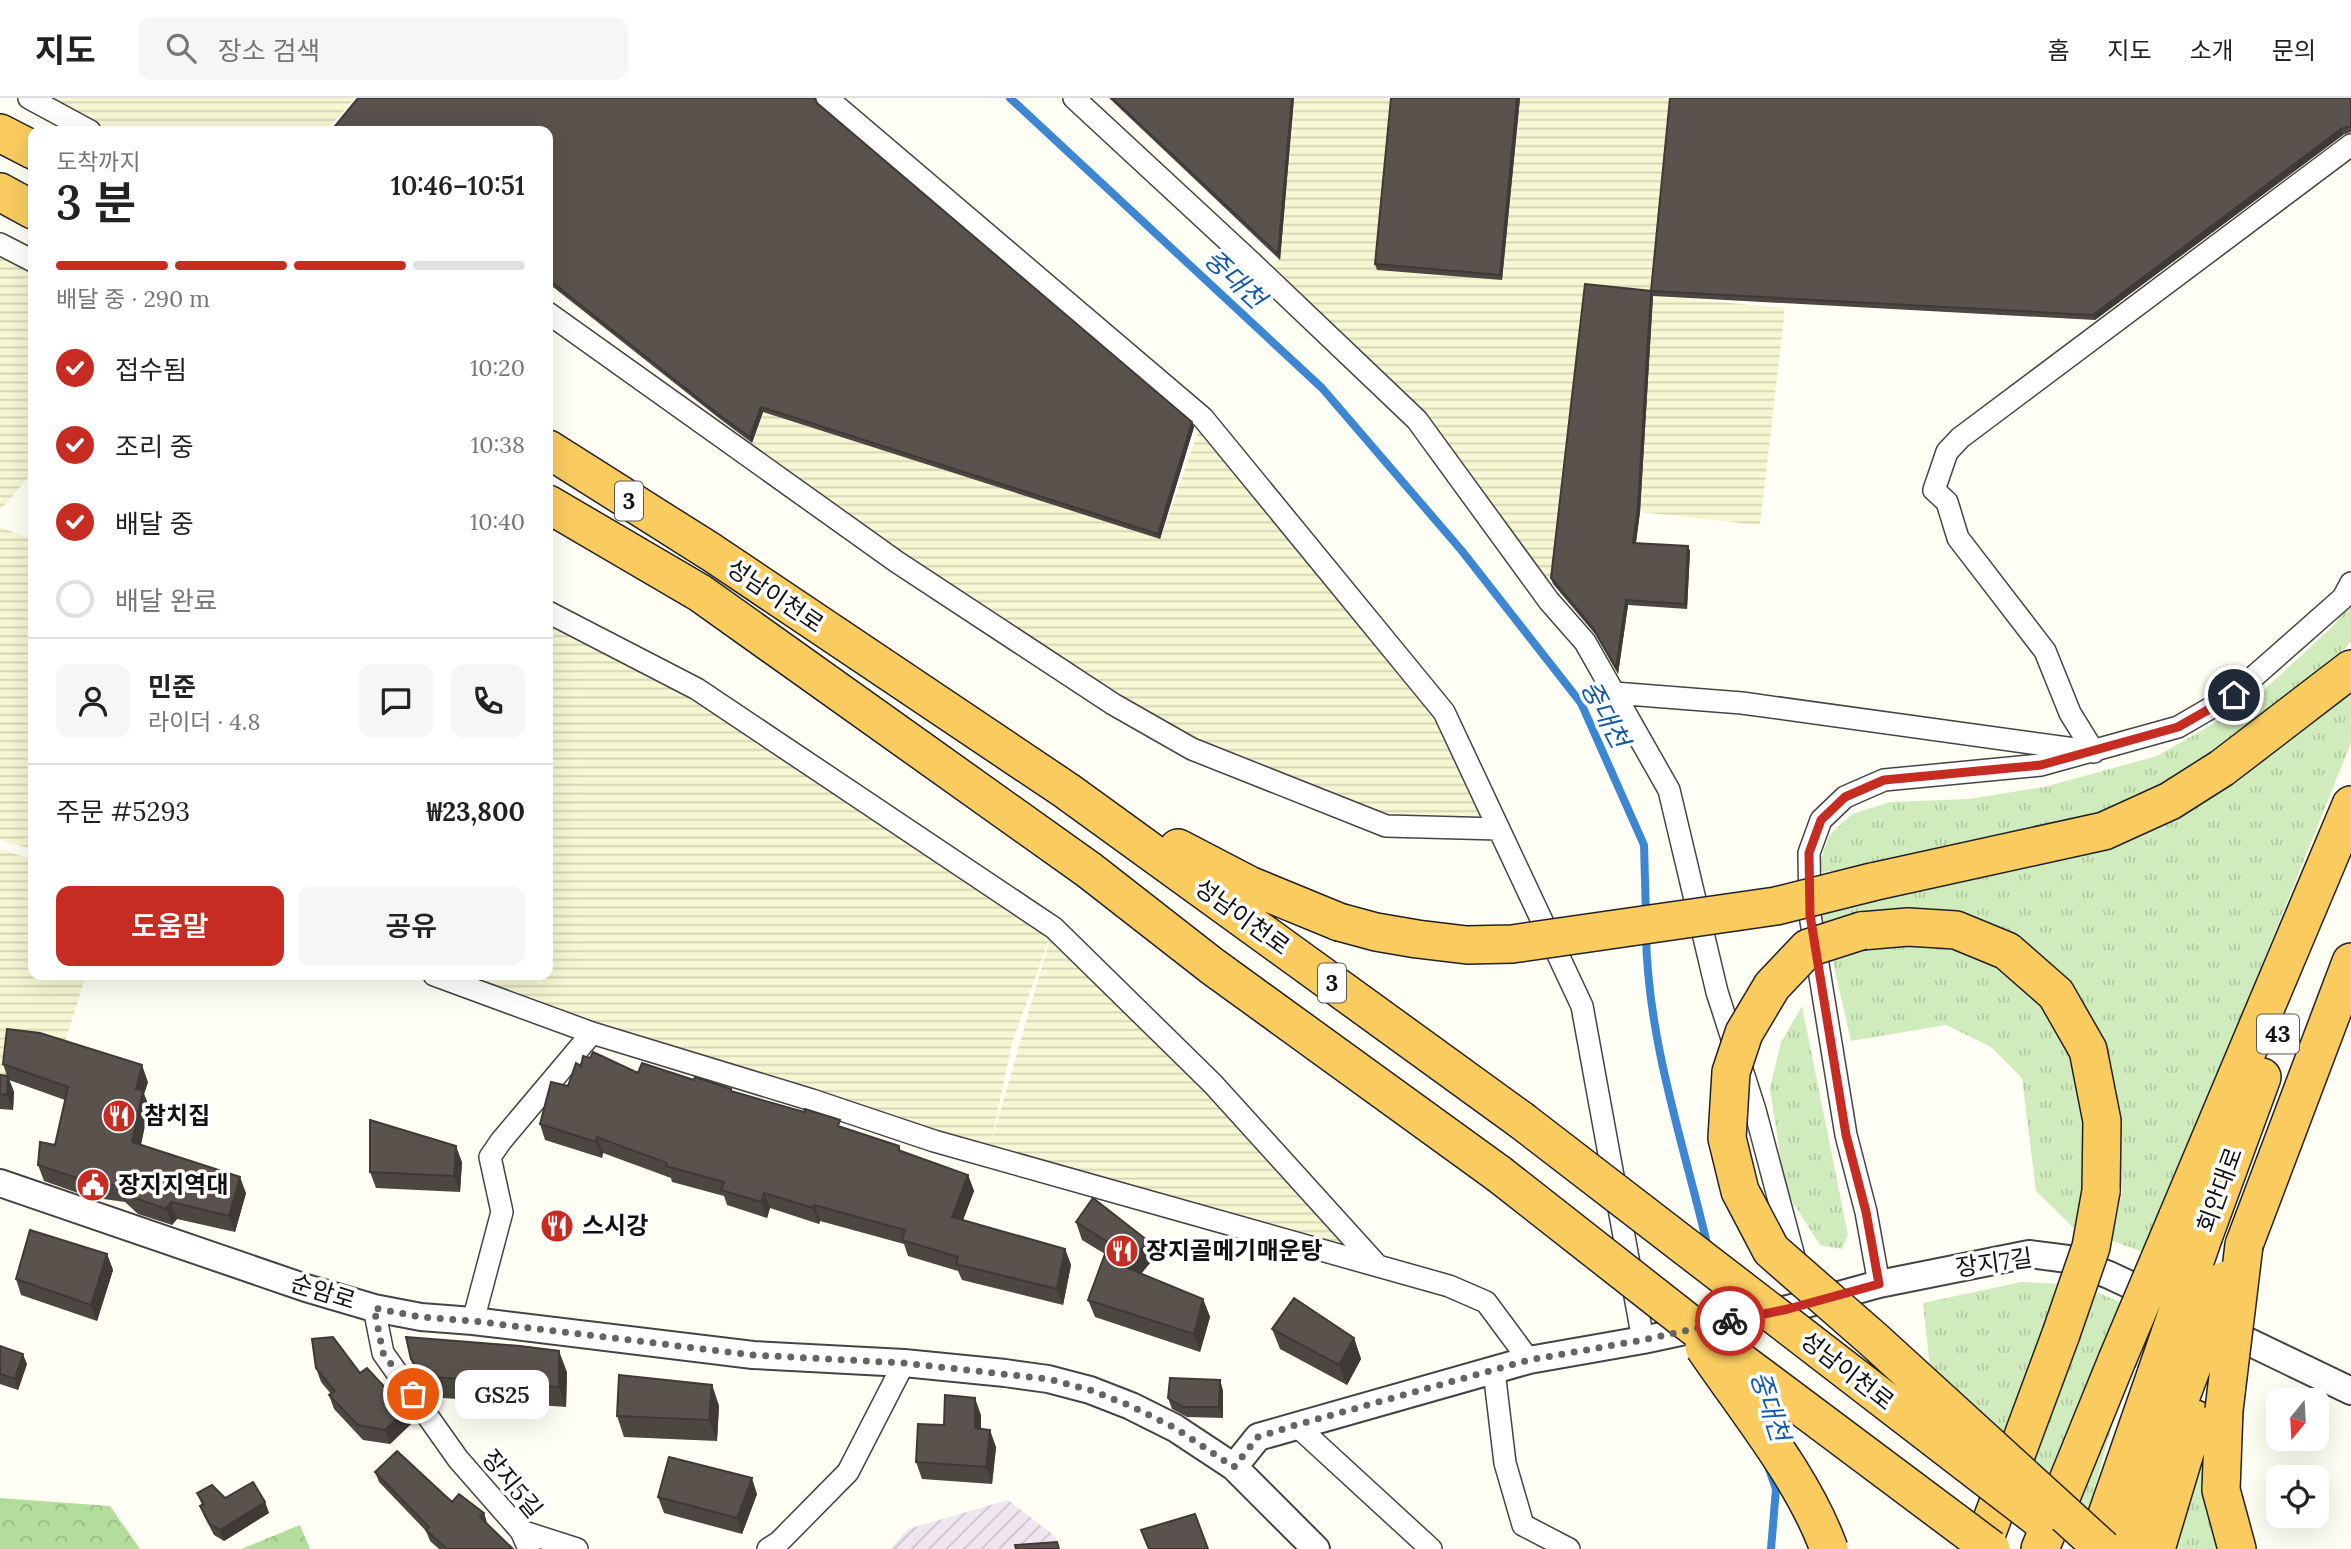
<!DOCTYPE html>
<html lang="ko">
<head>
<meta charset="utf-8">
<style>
  body { margin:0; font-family:Lora,"Noto Sans KR",serif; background:#f6f6f6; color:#222; height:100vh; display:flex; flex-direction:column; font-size:26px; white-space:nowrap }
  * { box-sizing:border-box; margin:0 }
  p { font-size:23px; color:#767676 }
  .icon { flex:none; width:38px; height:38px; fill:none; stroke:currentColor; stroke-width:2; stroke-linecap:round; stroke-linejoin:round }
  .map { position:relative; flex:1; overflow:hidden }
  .side { position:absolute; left:28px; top:28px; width:525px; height:854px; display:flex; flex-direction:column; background:#fff; border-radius:14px; box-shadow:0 7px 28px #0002 }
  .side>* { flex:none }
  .needle { width:46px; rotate:198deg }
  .buttons { position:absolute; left:2266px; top:1290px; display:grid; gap:14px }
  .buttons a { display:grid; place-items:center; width:63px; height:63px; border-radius:14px; background:#fff; box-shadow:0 7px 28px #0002; font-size:35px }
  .pin { position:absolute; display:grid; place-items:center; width:60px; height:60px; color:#fff; margin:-30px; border:4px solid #fff; border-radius:50%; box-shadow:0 2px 7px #0007 }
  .courier { position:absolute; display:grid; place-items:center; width:70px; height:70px; margin:-35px; border:5px solid #c72c23; border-radius:50%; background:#fff; color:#222; box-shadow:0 2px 9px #0007 }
  .bubble { position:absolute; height:49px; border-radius:14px; background:#fff; box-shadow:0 7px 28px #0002; font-size:23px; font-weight:600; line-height:49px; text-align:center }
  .headline em { font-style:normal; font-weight:600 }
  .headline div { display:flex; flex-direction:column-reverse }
  .headline { display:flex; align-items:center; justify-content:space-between; height:119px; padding:0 28px }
  h1 { font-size:46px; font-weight:600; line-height:52px }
  .bar { display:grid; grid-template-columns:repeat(4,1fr); gap:10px 7px; align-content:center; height:84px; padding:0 28px }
  .bar i { height:9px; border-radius:5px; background:#e0e0e0 }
  .bar .on { background:#c72c23 }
  .bar p { grid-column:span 4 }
  .line { display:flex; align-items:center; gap:18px; padding:0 28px; border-top:2px solid #e0e0e0 }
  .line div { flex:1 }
  .round { display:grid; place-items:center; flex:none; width:74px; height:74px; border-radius:14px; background:#f6f6f6 }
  ol { padding:0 28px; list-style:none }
  li { display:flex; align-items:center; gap:21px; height:77px }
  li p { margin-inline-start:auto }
  li .icon { padding:7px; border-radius:50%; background:#c72c23; color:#fff; stroke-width:4 }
  li:last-child { color:#767676 }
  li i { width:38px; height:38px; border:4px solid #e0e0e0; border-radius:50% }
  .button { display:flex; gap:14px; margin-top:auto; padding:14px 28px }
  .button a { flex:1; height:80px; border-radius:14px; background:#c72c23; color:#fff; font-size:28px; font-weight:600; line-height:80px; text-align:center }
  .button a+a { background:#f6f6f6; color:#222 }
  header { display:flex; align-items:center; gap:42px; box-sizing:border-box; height:98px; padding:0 35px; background:#fff; border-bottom:2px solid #e0e0e0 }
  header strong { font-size:33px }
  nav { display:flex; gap:38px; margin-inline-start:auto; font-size:24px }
  .search { width:490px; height:63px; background:#f6f6f6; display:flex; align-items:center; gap:18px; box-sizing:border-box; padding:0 24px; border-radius:14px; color:#767676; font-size:26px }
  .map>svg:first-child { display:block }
</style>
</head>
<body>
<header>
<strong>지도</strong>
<div class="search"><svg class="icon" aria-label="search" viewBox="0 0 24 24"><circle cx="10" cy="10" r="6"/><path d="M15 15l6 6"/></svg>장소 검색</div>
<nav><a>홈</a><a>지도</a><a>소개</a><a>문의</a></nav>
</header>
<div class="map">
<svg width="2351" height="1451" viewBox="0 0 2351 1451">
  <defs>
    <pattern id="industrial-furrows" width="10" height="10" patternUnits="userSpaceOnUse" patternTransform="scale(1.75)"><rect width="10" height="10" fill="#efe6ef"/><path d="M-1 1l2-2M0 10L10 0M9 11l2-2" fill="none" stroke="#ccc4cc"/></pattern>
    <pattern id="farmland-rules" width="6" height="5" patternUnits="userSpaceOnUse" patternTransform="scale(1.75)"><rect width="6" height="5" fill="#f6f7d3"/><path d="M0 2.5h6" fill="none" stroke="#d2d3b4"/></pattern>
    <pattern id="grass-tufts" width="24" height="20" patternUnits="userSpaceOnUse" patternTransform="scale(1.75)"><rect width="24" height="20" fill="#d0ecbc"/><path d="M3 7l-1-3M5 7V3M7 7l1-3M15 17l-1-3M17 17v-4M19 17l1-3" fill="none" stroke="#b2c9a1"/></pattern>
    <pattern id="forest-crowns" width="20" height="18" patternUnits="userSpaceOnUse" patternTransform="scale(1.75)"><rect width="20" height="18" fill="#b2dd9a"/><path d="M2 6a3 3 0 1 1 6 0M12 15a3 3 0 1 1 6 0" fill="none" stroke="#98bd84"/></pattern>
  </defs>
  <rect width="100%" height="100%" fill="#fffef5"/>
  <path fill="url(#industrial-furrows)" d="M1008 1402 1055 1438 1059 1451H890L908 1431Z"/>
  <path fill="url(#farmland-rules)" fill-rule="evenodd" d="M29 0H355L326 33H90Z
    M1294 0H1394L1502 182 1520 0H1672L1653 198 1785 210 1760 427 1640 414 1587 191 1549 503 1417 322 1262 173 1280 161Z
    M0 146 33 163V374L0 412Z
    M763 314 1160 441 1203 320 1444 614 1499 731 1386 728 1113 606 752 347Z
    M0 429 33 442V751L0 742Z
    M548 514 697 591 1054 830 1377 1167 987 1058 434 877H548ZM1048 844H1049L991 1045 1012 945Z
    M0 751 33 762V877H86L65 944 6 939 8 993 0 992Z"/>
  <path fill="url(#grass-tufts)" d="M2351 503V544L2283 614 2120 713 1920 762 1816 775 1829 738 1852 716 1890 704 1969 701 2044 689 2157 658 2251 604 2334 527Z
    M2351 579V645L2146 1155 2112 1143 2122 1093 2114 1003 2028 858 1819 827 1818 808 2054 758Z
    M1876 846 1964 849 2026 885 2058 926 2088 981 2095 1043 2077 1133 2036 1093 2022 980 1991 949 1946 927 1851 943 1832 860Z
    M1802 908 1848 1137 1842 1151 1820 1147 1785 1092 1770 990 1781 944Z
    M2021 1184 2063 1186 2007 1348 1931 1280 1923 1205Z
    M2097 1194 2126 1207 2055 1386 2028 1365Z
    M2121 1294 2088 1415 2072 1401Z
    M2206 1332 2230 1451H2172Z"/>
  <path fill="url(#forest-crowns)" d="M0 1400 110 1408 140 1451H0Z
    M300 1427 310 1451H241Z"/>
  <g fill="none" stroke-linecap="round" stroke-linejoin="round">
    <path stroke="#3c86d2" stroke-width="8" d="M1010 0 1322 290 1462 453 1581 605 1644 747 1646 818
      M1646 837C1648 944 1684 1047 1708 1150
      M1718 1190 1725 1222
      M1769 1371 1776 1391 1771 1451"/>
    <defs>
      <path id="minor" d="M29 0 90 33
        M827 0 1203 320 1444 614 1582 908 1643 1242
        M1074 0 1250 163 1417 322 1549 503 1585 544 1669 692 1717 894 1755 1012 1797 1170
        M0 146 33 163
        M548 215 897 464 1113 606 1192 651 1386 728 1499 731
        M548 514 697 591 1054 830 1213 986 1377 1167
        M1614 595 1742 605 2082 652
        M2094 654 2070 615 2045 553 1958 440 1947 404 1934 392 1947 354 1960 340 2351 47
        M434 877 592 935 812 1002 934 1043 1449 1188 1486 1204 1529 1262
        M1879 1186 1866 1114 1846 1037 1810 817 1809 755 1821 722 1845 699 1884 682 2041 667 2178 629 2233 597 2343 500 2351 485
        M374 1210 383 1255 458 1361 521 1433 529 1451
        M473 1223 502 1114 490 1059 501 1043 592 935
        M1494 1273 1505 1365 1523 1427 1569 1451
        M1296 1327 1431 1451
        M521 1433 577 1451
        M768 1451 779 1444 848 1374 904 1265"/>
      <path id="tertiary" d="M0 1085 306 1190 374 1210 421 1219 473 1223 753 1257 904 1265 1005 1275 1048 1281 1090 1292 1131 1308 1175 1330 1234 1369 1316 1451
        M2220 1230 2351 1293
        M1234 1369 1258 1339 1529 1262 1643 1242 1788 1211 1879 1186 2029 1156 2068 1161 2109 1177 2160 1201"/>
      <path id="trunk" d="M0 35 33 52
        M0 94 33 112
        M548 351 711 454 1067 693 1521 1022
        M548 406 700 495 1089 772 1212 868 1499 1076
        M1178 750 1249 787 1339 824
        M1872 784 2104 733 2170 703 2222 670 2351 571
        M1861 833 1908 829 1956 832 2007 853 2056 896 2088 952 2102 1023 2101 1093
        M2177 1120 2351 707
        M2204 1137 2262 979
        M2244 1147 2351 864
        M2224 1312 2221 1392 2237 1451
        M1981 1451 2061 1236
        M2040 1451 2117 1262
        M2095 1451 2156 1276
        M2126 1451 2141 1399 2183 1293
        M2156 1451 2195 1321"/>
    </defs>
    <use href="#minor" stroke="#444" stroke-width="24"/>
    <use href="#tertiary" stroke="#444" stroke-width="30"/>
    <use href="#trunk" stroke="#222" stroke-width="40"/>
    <use href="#minor" stroke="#fff" stroke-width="21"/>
    <use href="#tertiary" stroke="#fff" stroke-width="26"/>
    <use href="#trunk" stroke="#facc60" stroke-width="37"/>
    <defs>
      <path id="trunk-bridge" d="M1339 824 1376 834 1417 841 1467 847 1512 846 1776 808 1872 784
        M1861 833 1808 850 1772 888 1744 935 1731 974 1727 1040 1740 1093 1771 1152 1874 1242 2103 1451
        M1521 1022 2038 1420
        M1499 1076 1685 1222 1991 1451
        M2061 1236 2091 1149 2101 1093
        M1704 1249C1746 1311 1804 1381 1829 1451
        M2117 1262 2177 1120
        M2156 1276 2204 1137
        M2183 1293 2225 1182
        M2224 1312 2244 1147"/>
    </defs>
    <use href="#trunk-bridge" stroke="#222" stroke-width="40" stroke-linecap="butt"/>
    <use href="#trunk-bridge" stroke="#facc60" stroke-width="37"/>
  </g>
  <path fill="#4d4742" d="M1109 0H1294L1280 162Z
    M1520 0 1502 182 1377 172 1375 166Z
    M2351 0V34L2343 37 2095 222 1653 198 1640 414 1636 445 1690 453 1687 511 1628 507 1618 576 1595 536 1553 486 1551 480 1651 193Z
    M817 5 1194 329 1160 441 763 314 752 345 720 321 548 185V33Z
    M3 966 148 984 144 996 149 1008 141 1047 246 1095 235 1134 177 1121 172 1127 138 1116 125 1104 89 1099 44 1083 38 1067 55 1047 65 1002 9 982 14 994 13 1012 0 1011V977L7 978Z
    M581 968 694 982 731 991 732 993 899 1048 901 1053 968 1077 974 1093 963 1122 1065 1151 1071 1167 1063 1207 962 1182 958 1173 908 1158 904 1146 820 1123 819 1126 770 1110 767 1120 727 1107 724 1098 672 1084 671 1080 603 1055 602 1060 545 1042 540 1026 568 988Z
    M462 1064 460 1094 376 1090 370 1074Z
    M1076 1124 1148 1143 1154 1160 1141 1176 1203 1201 1210 1219 1200 1254 1095 1219 1088 1202 1105 1156 1082 1142Z
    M107 1156 113 1172 97 1223 21 1197 16 1181Z
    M1272 1231 1354 1240 1361 1261 1347 1287 1280 1251Z
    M0 1248 27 1266 18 1292 0 1286Z
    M411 1261 567 1274 566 1309 430 1299 418 1282Z
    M316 1270 360 1275 406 1312 411 1326 390 1346 363 1342 334 1311 329 1297 331 1296 321 1284Z
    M1220 1282 1223 1293V1320L1187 1319 1172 1311 1168 1300Z
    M712 1287 719 1308 717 1343 624 1339 617 1318Z
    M981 1317V1331L996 1349 992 1386 922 1381 916 1364Z
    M375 1374 484 1415 487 1425 513 1451H439L430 1443 426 1433 379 1384Z
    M197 1395 225 1400 265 1404 269 1415 224 1443 214 1437 204 1418 200 1408 202 1407Z
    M757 1396 742 1436 664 1415 658 1399Z"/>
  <path fill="#3f3a36" d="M1292 0H1294L1280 162 1278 156Z
    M1517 0H1520L1502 182 1500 177Z
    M2341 31 2343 37 2095 222 2093 217Z
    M1651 193 1653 198 1640 414 1635 450 1633 445Z
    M761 309 763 314 752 345 750 339Z
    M1192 324 1194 329 1160 441 1158 436Z
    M1688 448 1690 453 1687 511 1685 506Z
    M1626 502 1628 507 1618 576 1616 570Z
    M142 967 148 984 144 996 149 1008 138 1060 132 1044 136 991Z
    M8 978 14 994 13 1012 7 997Z
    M597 1039 603 1055 602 1060 596 1044Z
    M456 1048 462 1064 460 1094 454 1078Z
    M968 1077 974 1093 958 1135 952 1119Z
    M240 1079 246 1095 235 1134 229 1118Z
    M764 1095 770 1110 767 1120 761 1104Z
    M171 1104 177 1121 172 1127 166 1111Z
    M814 1107 820 1123 819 1126 813 1110Z
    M1148 1143 1154 1160 1132 1187 1125 1169Z
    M1065 1151 1071 1167 1063 1207 1057 1191Z
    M107 1156 113 1172 97 1223 91 1207Z
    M1203 1201 1210 1219 1200 1254 1194 1236Z
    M1354 1240 1361 1261 1347 1287 1339 1267Z
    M559 1253 567 1274 566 1309 559 1289Z
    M23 1256 27 1266 18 1292 15 1281Z
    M1220 1282 1223 1293V1320L1219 1309Z
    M712 1287 719 1308 717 1343 709 1322Z
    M975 1300 981 1317V1347L975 1330Z
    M406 1312 411 1326 390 1346 385 1332Z
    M990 1332 996 1349 992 1386 986 1369Z
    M752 1380 757 1396 742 1436 737 1420Z
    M265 1404 269 1415 224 1443 220 1432Z
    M484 1415 487 1426 480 1419Z"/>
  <path fill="#5a534d" stroke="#3f3a36" stroke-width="2" d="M358 0H814L817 5 1192 324 1158 436 761 309 750 339 718 316 548 181V33H331Z
    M1112 0H1292L1278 156Z
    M1391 0H1517L1500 177 1375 166Z
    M1670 0H2351V29H2348L2341 31 2093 217 1651 193Z
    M1585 186 1651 193 1638 408 1633 445 1688 448 1685 506 1626 502 1616 570 1593 530 1551 480Z
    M7 931 40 935 142 967 136 991 143 992 132 1044 240 1079 229 1118 171 1104 166 1111 132 1099 119 1088 83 1082 38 1067 40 1044 55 1047 68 989 3 966Z
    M593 954 638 975 642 965 694 982 695 979 731 991V993L804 1014 805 1011 840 1022 838 1028 899 1048 898 1052 968 1077 952 1119 1065 1151 1057 1191 956 1166 958 1159 902 1142 905 1132 814 1107 813 1110 764 1095 761 1104 721 1092 724 1084 666 1068 667 1065 597 1039 596 1044 540 1026 551 984 568 988 576 965 581 968 583 958 590 960Z
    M0 977 8 978 7 997 0 996Z
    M370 1022 456 1048 454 1078 370 1074Z
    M1093 1100 1148 1143 1125 1169 1203 1201 1194 1236 1088 1202 1109 1145 1076 1124Z
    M30 1132 107 1156 91 1207 16 1181Z
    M1294 1200 1354 1240 1339 1267 1272 1231Z
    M333 1239 360 1275 367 1270 406 1312 385 1332 358 1327 329 1297 335 1293 316 1270 312 1241Z
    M406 1239 520 1248 559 1253V1289L422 1278 411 1261Z
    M0 1248 23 1256 15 1281 0 1276Z
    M619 1277 712 1287 709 1322 617 1318Z
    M1170 1280 1220 1282 1219 1309H1183L1168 1300Z
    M945 1297 975 1300V1330L990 1332 986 1369 916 1364 918 1326 944 1327Z
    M397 1353 452 1404 459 1396 484 1415 480 1419 513 1451H447L426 1432 429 1429 375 1374Z
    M669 1359 752 1380 737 1420 658 1399Z
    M253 1384 265 1404 220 1432 210 1426 200 1408 204 1406 197 1395 212 1387 225 1400Z
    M1195 1416 1208 1451H1149L1141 1432Z
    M1057 1444 1059 1451H1016L1015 1447Z"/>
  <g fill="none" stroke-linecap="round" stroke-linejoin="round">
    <path stroke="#646461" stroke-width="7" stroke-dasharray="0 12.6" d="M413 1296 383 1255 374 1210 421 1219 473 1223 753 1257 904 1265 1048 1281 1090 1292 1131 1308 1175 1330 1234 1369 1258 1339 1296 1327 1529 1262 1643 1242 1730 1223"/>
    <path stroke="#c72c23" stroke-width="9" d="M1730 1223 1788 1211 1879 1186 1866 1114 1846 1037 1810 817 1809 755 1821 722 1845 699 1884 682 2041 667 2178 629 2234 597"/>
  </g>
  <defs>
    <symbol id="restaurant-disc" viewBox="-11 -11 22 22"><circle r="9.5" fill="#c72c23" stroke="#fff"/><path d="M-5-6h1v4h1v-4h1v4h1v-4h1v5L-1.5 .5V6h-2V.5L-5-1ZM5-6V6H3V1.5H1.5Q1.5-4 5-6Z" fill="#fff"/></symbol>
    <symbol id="civic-disc" viewBox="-11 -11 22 22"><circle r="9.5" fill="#c72c23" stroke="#fff"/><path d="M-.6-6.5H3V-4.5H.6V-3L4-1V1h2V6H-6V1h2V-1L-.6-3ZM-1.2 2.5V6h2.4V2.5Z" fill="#fff"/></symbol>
  </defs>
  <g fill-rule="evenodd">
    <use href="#restaurant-disc" x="100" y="999" width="38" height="38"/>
    <use href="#civic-disc" x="74" y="1068" width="38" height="38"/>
    <use href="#restaurant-disc" x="538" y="1109" width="38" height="38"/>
    <use href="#restaurant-disc" x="1103" y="1134" width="38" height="38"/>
  </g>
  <g text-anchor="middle" stroke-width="7" stroke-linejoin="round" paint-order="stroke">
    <g fill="#fff" stroke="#585858" stroke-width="2">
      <rect x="615" y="383.5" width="28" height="39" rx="5"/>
      <rect x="1318" y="865.5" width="28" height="39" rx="5"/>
      <rect x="2257" y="916.5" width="42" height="39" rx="5"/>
    </g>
    <g font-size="23" font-weight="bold" fill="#111">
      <text x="629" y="411">3</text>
      <text x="1332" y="893">3</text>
      <text x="2278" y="944">43</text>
    </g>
    <g font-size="24" fill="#111" stroke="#fff">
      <text transform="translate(775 498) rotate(34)" y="8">성남이천로</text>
      <text transform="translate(1242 819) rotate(36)" y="8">성남이천로</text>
      <text transform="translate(2220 1092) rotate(-70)" y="8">회안대로</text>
      <text transform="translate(1994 1165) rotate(-8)" y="8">장지7길</text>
      <text transform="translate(323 1194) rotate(17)" y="8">순암로</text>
      <text transform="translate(1847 1273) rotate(38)" y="8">성남이천로</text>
      <text transform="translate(512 1386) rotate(51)" y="8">장지5길</text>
    </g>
    <g font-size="24" font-weight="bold" fill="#111" stroke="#fff" text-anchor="start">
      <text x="144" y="1026">참치집</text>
      <text x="118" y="1095">장지지역대</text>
      <text x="582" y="1136">스시강</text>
      <text x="1146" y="1161">장지골메기매운탕</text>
    </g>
    <g font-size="26" font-style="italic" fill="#1458a9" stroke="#fff">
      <text transform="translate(1235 181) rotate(43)" y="9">중대천</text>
      <text transform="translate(1605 616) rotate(62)" y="9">중대천</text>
      <text transform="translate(1770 1308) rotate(72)" y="9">중대천</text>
    </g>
  </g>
</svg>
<div class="buttons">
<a><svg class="needle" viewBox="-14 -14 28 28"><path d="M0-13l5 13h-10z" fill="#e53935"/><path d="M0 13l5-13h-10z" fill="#767676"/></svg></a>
<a><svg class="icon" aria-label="locate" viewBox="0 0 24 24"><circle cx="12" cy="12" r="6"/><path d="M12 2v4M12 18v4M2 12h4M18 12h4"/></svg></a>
</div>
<div class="pin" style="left:413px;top:1296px;background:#ea580c"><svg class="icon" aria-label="bag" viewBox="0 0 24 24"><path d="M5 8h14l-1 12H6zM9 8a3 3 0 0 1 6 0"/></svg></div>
<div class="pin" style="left:2234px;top:597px;background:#1f2937"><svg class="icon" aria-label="home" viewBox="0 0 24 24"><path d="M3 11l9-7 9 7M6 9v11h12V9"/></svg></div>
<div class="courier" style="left:1730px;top:1223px"><svg class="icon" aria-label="bike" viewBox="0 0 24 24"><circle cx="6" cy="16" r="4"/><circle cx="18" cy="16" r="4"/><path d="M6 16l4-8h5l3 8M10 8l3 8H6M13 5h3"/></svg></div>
<div class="bubble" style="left:455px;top:1272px;width:94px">GS25</div>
<section class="side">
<div class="headline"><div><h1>3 분</h1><p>도착까지</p></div><em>10:46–10:51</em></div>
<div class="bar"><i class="on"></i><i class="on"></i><i class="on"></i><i></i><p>배달 중 · 290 m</p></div>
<ol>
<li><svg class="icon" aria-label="check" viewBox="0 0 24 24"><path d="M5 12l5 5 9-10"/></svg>접수됨<p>10:20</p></li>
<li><svg class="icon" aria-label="check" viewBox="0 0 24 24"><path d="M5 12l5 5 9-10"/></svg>조리 중<p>10:38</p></li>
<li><svg class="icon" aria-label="check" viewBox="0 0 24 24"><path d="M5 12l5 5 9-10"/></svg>배달 중<p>10:40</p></li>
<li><i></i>배달 완료</li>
</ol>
<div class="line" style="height:126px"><a class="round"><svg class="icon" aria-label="person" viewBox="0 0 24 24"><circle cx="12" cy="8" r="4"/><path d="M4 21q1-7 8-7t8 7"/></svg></a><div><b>민준</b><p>라이더 · 4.8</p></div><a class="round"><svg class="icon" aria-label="chat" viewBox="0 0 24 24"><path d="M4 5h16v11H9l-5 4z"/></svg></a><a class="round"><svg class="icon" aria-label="phone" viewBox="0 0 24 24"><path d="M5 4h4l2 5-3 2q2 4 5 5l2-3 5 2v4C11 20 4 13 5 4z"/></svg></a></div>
<div class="line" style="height:91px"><div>주문 #5293</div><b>₩23,800</b></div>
<div class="button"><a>도움말</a><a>공유</a></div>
</section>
</div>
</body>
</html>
